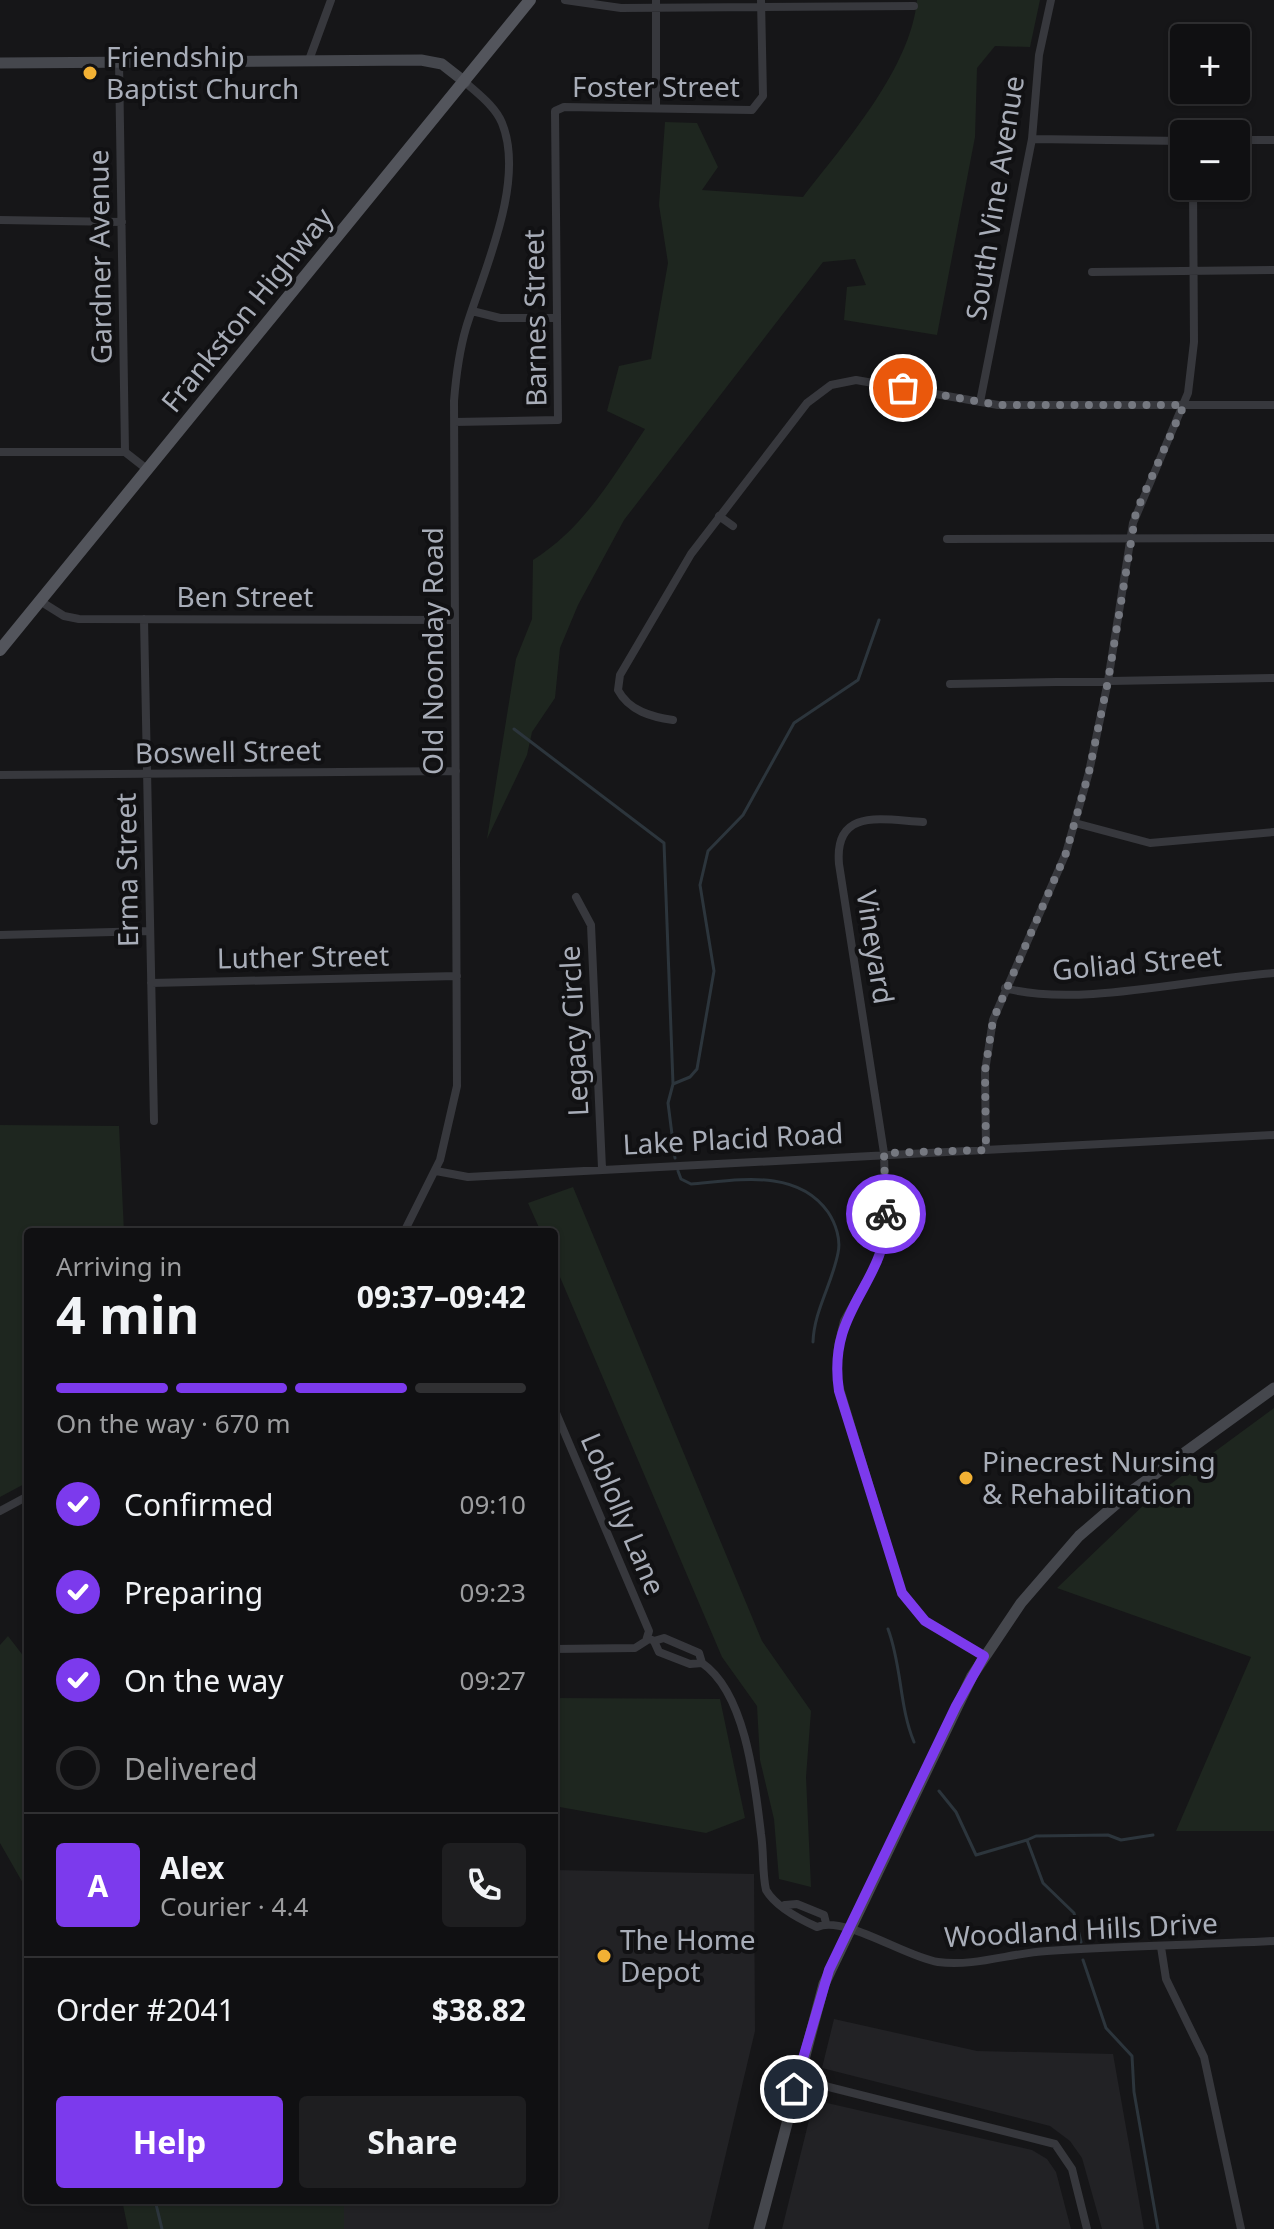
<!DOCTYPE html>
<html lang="en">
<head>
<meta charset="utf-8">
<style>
  body { margin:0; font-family:"Noto Sans",sans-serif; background:#1e1e20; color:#f1f3f6; height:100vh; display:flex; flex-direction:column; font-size:30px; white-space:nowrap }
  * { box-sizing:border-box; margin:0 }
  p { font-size:26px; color:#9c9d9f }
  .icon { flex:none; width:44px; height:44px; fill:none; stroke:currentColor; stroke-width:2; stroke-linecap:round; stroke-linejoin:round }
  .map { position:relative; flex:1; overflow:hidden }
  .sheet { position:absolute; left:24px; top:1228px; width:534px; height:976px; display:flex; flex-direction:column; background:#101012; border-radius:8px; box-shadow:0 2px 6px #0004,0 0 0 2px #303032 }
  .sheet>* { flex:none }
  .tools { position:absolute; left:1170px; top:24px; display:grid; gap:16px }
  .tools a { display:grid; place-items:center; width:80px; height:80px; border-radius:8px; background:#101012; box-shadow:0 2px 6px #0004,0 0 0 2px #303032; font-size:40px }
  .pin { position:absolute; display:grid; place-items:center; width:68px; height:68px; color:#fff; margin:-34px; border:4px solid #fff; border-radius:50%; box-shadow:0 2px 8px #0007 }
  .courier { position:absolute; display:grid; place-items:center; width:80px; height:80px; margin:-40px; border:6px solid #7c3aed; border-radius:50%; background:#fff; color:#222; box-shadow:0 2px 10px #0007 }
  .head em { font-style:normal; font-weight:700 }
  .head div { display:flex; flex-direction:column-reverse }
  .head { display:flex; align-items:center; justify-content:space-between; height:136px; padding:0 32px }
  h1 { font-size:52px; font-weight:700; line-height:60px }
  .bar { display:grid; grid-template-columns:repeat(4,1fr); gap:12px 8px; align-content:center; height:96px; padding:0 32px }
  .bar i { height:10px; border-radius:6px; background:#303032 }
  .bar .current { background:#7c3aed }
  .bar p { grid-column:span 4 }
  .line { display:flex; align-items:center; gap:20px; padding:0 32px; border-top:2px solid #303032 }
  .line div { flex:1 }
  .round { display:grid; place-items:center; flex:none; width:84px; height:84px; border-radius:8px; background:#1e1e20 }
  ol { padding:0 32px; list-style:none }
  li { display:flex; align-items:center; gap:24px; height:88px }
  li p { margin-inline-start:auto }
  li .icon { padding:8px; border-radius:50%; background:#7c3aed; color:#fff; stroke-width:4 }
  li:last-child { color:#9c9d9f }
  li i { width:44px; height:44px; border:4px solid #303032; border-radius:50% }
  .action { display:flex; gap:16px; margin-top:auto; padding:16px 32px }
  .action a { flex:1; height:92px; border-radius:8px; background:#7c3aed; color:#fff; font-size:32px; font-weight:700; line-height:92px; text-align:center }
  .action a+a { background:#1e1e20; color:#f1f3f6 }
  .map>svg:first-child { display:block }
</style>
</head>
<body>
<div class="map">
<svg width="1274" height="2229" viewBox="0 0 1274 2229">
  <rect width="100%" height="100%" fill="#161618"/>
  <path fill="#222225" d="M554 1870 754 1874 755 2031 708 2229H344V2200H554Z
    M834 2019 977 2051 1113 2054 1144 2229H1102L1082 2158 1070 2141 1050 2126 822 2068Z
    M814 2100 1032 2150 1047 2159 1056 2172 1071 2229H782Z"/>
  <path fill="#1e261f" d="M917 0H1040L1030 47 995 46 977 68 975 137 937 335 844 320 847 287 866 285 855 259 823 262 624 520 578 605 560 648 555 698 532 732 527 755 487 839 516 659 532 619 533 560C584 528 612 478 645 429L607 411 619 366 651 359 668 263 659 205 665 122 697 123 718 167 702 190 803 197C844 144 911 68 917 0Z
    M0 1125 119 1126 124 1232H28V1482L0 1497Z
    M573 1187 762 1641 811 1711 806 1777 811 1887 779 1879 774 1819 760 1760 757 1706 722 1657 554 1263V1232H541L528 1203Z
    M1274 1408V1831H1176L1251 1657 1057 1588 1149 1500Z
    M8 1636 28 1662V1892L0 1843V1645Z
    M554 1698 720 1699 745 1818 706 1833 554 1806Z
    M122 2200H344V2229H128Z"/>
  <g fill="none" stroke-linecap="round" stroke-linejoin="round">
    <path stroke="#2c353c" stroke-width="3" d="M514 729 664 843 673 1084 668 1103 675 1158
      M673 1084 690 1077 697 1069 714 971 700 885 708 851 743 815 794 723 858 680 879 620
      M678 1171 681 1179 691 1184C738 1180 797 1168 828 1212 836 1224 841 1240 838 1253 832 1284 814 1311 813 1342
      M888 1629C902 1666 899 1706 914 1742
      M939 1791 956 1812 976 1855 1027 1840 1043 1883 1074 1913 1081 1942
      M1027 1840 1036 1836 1108 1835 1121 1840 1153 1835
      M1083 1960 1106 2028 1132 2056 1134 2092 1158 2229
      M155 2200 162 2229"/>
    <path stroke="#37383d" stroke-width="8" d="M565 0 621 8 914 6
      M656 0V107
      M309 60 331 0
      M119 61 125 452
      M1032 139 1184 141
      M1236 140H1274
      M0 220 122 222
      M1092 272 1274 270
      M472 311 500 318H557
      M980 402 1032 139 1039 55 1051 0
      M454 422 558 420 555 111 564 107 752 110 763 96 761 0
      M0 452H125
      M125 452 148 470
      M719 516 733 526
      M947 539 1274 538
      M40 601 64 616 79 619 455 620
      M144 619 154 1121
      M950 684 1274 678
      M673 720C652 717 629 711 618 690L620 675 691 554 807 403 831 385 856 380 998 405H1274
      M0 775 456 771
      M923 822C883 820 834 807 839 864L884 1153 886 1228 878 1261 844 1321 838 1346 837 1379 902 1593 925 1621 984 1656
      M1075 823 1150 843 1274 832
      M576 897 591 925 602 1168
      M0 935 150 931
      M151 983 457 976
      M1005 988C1077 1008 1196 978 1274 973
      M986 1150 985 1071 993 1020 1066 853 1089 772 1108 681 1133 523 1188 393 1194 342 1193 186
      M436 1171 468 1177 1274 1135
      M404 1232 440 1160 457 1086 454 401C456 376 459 352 466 328 483 272 526 182 502 123 495 106 478 94 465 82
      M554 1408 649 1631 646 1641 635 1648 554 1649
      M0 1511 28 1496
      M648 1638 654 1641 659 1652 690 1664 702 1663 699 1653 664 1638 654 1641
      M702 1663C746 1693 755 1784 761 1834 764 1853 762 1872 766 1890 776 1907 799 1919 817 1927 845 1915 905 1957 938 1962 974 1967 1011 1953 1047 1951 1123 1946 1199 1945 1274 1941
      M785 1905 797 1904 824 1915 826 1923
      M1161 1947 1166 1979 1204 2057 1241 2229
      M797 2079 1055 2144 1072 2169 1087 2229"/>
    <path stroke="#45474d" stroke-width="11" d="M0 63 421 60 442 64 465 82
      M759 2229 824 1984 972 1676 1021 1603 1079 1536 1129 1493 1274 1388"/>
    <path stroke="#53555c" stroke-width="12" d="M0 650 530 0"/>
  </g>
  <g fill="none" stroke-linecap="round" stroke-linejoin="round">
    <path stroke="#757880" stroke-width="8" stroke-dasharray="0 14.4" d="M886 1214 884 1153 986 1150 985 1071 993 1020 1066 853 1089 772 1108 681 1136 512 1184 405H998L903 388"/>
    <path stroke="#7c3aed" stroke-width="10" d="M794 2089 829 1970 956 1706 984 1656 925 1621 902 1593 839 1391C826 1307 888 1284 886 1214"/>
  </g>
  <g fill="#f2b134" stroke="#111113" stroke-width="3">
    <circle cx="90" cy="73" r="8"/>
    <circle cx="966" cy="1478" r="8"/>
    <circle cx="604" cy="1956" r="8"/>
  </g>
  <g text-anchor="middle" stroke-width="8" stroke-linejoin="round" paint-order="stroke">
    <g font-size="28" fill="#a8adb8" stroke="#111113" text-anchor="start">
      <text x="106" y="67">Friendship<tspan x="106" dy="32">Baptist Church</tspan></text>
      <text x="982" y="1472">Pinecrest Nursing<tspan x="982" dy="32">&amp; Rehabilitation</tspan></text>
      <text x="620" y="1950">The Home<tspan x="620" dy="32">Depot</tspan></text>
    </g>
    <g font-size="28" fill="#a8adb8" stroke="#111113">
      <text x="656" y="97">Foster Street</text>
      <text transform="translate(995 198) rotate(-81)" y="10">South Vine Avenue</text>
      <text transform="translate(100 257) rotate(-91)" y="10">Gardner Avenue</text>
      <text transform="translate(247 310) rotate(-51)" y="10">Frankston Highway</text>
      <text transform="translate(535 318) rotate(-91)" y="10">Barnes Street</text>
      <text x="245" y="607">Ben Street</text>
      <text transform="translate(433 651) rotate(-90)" y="10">Old Noonday Road</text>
      <text transform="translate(228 752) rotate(-1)" y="10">Boswell Street</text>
      <text transform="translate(127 870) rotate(-91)" y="10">Erma Street</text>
      <text transform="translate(875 947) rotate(81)" y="10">Vineyard</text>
      <text transform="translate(303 957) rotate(-1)" y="10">Luther Street</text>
      <text transform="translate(1137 963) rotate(-5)" y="10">Goliad Street</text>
      <text transform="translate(574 1031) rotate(-93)" y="10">Legacy Circle</text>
      <text transform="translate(733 1139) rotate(-3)" y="10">Lake Placid Road</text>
      <text transform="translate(623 1514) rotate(67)" y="10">Loblolly Lane</text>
      <text transform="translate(1081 1930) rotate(-3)" y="10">Woodland Hills Drive</text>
    </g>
  </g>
</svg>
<div class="tools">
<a>+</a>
<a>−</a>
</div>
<div class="pin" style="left:903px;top:388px;background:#ea580c"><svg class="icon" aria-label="bag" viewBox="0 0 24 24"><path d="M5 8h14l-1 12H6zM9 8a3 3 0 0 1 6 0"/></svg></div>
<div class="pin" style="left:794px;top:2089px;background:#1f2937"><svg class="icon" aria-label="home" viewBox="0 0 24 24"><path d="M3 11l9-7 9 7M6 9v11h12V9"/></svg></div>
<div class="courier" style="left:886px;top:1214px"><svg class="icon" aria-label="bike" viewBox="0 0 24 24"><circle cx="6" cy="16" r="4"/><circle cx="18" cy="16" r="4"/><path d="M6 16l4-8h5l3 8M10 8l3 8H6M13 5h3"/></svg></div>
<section class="sheet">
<div class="head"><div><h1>4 min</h1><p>Arriving in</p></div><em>09:37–09:42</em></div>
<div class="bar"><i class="current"></i><i class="current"></i><i class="current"></i><i></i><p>On the way · 670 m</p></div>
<ol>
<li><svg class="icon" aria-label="check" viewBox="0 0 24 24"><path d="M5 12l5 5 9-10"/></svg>Confirmed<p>09:10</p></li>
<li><svg class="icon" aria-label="check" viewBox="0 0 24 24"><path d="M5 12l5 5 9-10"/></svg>Preparing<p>09:23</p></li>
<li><svg class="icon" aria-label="check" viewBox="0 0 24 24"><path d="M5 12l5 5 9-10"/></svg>On the way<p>09:27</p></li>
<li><i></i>Delivered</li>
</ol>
<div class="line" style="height:144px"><b class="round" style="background:#7c3aed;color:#fff">A</b><div><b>Alex</b><p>Courier · 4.4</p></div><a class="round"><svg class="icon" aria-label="phone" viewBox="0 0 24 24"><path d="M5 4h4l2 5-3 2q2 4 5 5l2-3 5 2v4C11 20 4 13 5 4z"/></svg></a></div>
<div class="line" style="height:104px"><div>Order #2041</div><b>$38.82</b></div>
<div class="action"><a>Help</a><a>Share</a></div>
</section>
</div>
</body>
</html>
